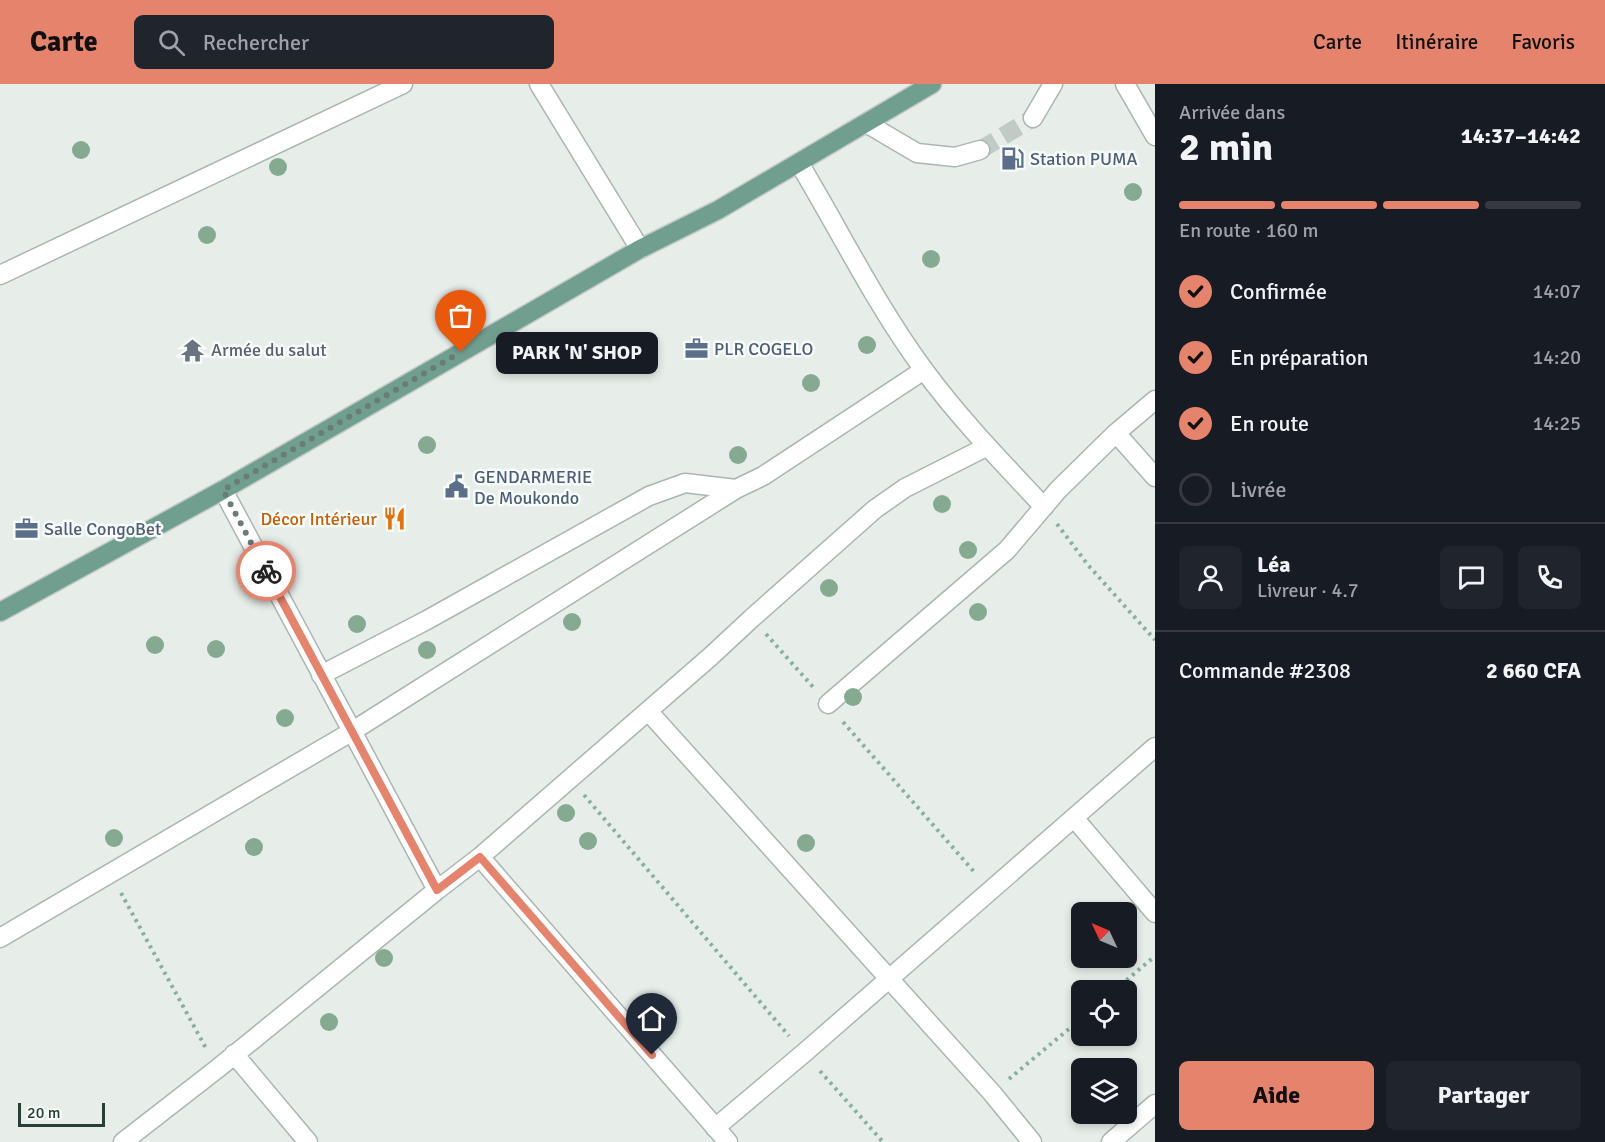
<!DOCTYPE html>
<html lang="fr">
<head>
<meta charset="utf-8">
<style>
  body { margin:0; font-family:Signika,sans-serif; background:#20242c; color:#f1f3f6; height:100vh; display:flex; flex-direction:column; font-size:22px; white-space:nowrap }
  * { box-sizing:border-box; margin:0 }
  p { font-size:20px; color:#9ea1a6 }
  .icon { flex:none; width:33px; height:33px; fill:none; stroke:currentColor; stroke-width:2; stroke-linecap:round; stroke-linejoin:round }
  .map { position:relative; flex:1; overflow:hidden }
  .details { display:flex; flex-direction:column; background:#171b24; width:450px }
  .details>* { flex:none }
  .needle { width:39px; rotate:314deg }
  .buttons { position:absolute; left:1071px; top:818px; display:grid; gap:12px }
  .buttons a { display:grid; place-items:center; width:66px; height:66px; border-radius:9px; background:#171b24; box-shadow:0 3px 9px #0003; font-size:30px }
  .scale { position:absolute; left:18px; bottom:15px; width:87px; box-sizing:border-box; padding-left:6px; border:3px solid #273f37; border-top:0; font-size:16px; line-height:21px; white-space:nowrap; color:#273f37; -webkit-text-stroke:4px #f7fbf9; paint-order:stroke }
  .pin { position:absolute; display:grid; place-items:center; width:51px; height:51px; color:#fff; margin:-62px -26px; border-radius:50% 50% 50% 0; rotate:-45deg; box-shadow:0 0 6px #0007 }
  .pin .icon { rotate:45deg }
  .courier { position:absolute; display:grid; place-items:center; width:60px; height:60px; margin:-30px; border:4px solid #e5836d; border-radius:50%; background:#fff; color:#222; box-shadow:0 2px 8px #0007 }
  .bubble { position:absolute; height:42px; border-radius:9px; background:#171b24; box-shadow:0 3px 9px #0003; font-size:20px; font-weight:700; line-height:42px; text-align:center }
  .summary em { font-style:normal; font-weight:700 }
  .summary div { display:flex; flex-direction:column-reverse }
  .summary { display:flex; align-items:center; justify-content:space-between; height:102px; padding:0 24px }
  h1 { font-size:39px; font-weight:700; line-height:45px }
  .bar { display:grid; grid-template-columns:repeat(4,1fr); gap:9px 6px; align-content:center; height:72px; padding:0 24px }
  .bar i { height:8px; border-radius:4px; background:#363941 }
  .bar .active { background:#e5836d }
  .bar p { grid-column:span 4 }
  .line { display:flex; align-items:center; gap:15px; padding:0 24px; border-top:2px solid #363941 }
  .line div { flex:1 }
  .round { display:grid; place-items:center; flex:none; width:63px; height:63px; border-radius:9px; background:#20242c }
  ol { padding:0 24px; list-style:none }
  li { display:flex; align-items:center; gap:18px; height:66px }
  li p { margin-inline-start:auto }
  li .icon { padding:6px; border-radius:50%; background:#e5836d; color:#111; stroke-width:4 }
  li:last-child { color:#9ea1a6 }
  li i { width:33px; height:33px; border:3px solid #363941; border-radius:50% }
  .primary-button { display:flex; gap:12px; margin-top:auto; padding:12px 24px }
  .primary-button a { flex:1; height:69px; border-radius:9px; background:#e5836d; color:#111; font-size:24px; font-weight:700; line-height:69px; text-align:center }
  .primary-button a+a { background:#20242c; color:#f1f3f6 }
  header { display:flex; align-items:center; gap:36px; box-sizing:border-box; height:84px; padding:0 30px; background:#e5836d; color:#111 }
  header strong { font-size:28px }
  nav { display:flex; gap:33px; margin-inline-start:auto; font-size:21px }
  .search { width:420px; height:54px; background:#20242c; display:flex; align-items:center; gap:15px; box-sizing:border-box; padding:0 21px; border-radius:9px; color:#9ea1a6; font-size:22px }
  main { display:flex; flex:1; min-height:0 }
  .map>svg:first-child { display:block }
</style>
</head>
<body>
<header>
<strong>Carte</strong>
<div class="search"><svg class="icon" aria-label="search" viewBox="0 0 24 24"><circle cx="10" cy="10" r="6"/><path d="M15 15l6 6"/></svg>Rechercher</div>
<nav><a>Carte</a><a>Itinéraire</a><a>Favoris</a></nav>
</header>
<main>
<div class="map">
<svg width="1155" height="1058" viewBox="0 0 1155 1058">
  <rect width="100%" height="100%" fill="#e7eeea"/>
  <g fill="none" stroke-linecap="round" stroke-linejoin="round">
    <path stroke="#c1cbc6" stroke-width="18" stroke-dasharray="18 9" stroke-linecap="butt" d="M980 66 1033 34"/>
    <defs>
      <path id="minor" d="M539 0 640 165
        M1125 0 1155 52
        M1033 34 1053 0
        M866 39 917 69 955 73 980 66
        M799 79C840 147 876 221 924 286 960 335 1002 378 1044 423
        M0 191 403 0
        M1116 349 1155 393
        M223 406 437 806
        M321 591 427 536 649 412 685 399 736 405
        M828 620 1007 466 1058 406 1116 349 1155 316
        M648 627 992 1009 1032 1058
        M1075 735 1155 829
        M480 773 728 1058
        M0 854 351 648 736 405 763 392 924 286
        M234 970 308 1058
        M715 1044 804 969 1155 663
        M123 1058 217 985 437 806 480 773 710 573 752 534 875 425 905 404 986 363
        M1111 1058 1155 1020"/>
      <path id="major" d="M0 528 223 406 640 165 718 126 932 0"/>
    </defs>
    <use href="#minor" stroke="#aab6b1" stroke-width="21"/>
    <use href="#major" stroke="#c3c9c7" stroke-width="21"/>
    <path stroke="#8aaea1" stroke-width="4" stroke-dasharray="3 4.5" stroke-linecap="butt" d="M1057 440 1088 481 1155 556
      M766 550 813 603
      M843 638 976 790
      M584 711 789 952
      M121 809 207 966
      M1115 906 1155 872
      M820 987 883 1058
      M1009 995 1082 934"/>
    <use href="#minor" stroke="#fff" stroke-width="18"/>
    <use href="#major" stroke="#709f90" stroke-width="18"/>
  </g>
  <g fill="#85aa91">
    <circle cx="81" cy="66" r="9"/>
    <circle cx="278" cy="83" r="9"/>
    <circle cx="1133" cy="108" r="9"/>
    <circle cx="207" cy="151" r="9"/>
    <circle cx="931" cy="175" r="9"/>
    <circle cx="867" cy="261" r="9"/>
    <circle cx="811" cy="299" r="9"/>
    <circle cx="427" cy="361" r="9"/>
    <circle cx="738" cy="371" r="9"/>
    <circle cx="942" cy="420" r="9"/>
    <circle cx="968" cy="466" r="9"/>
    <circle cx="829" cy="504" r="9"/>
    <circle cx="978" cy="528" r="9"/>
    <circle cx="572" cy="538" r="9"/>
    <circle cx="357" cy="540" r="9"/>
    <circle cx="155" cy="561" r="9"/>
    <circle cx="216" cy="565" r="9"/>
    <circle cx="427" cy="566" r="9"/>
    <circle cx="853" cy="613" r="9"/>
    <circle cx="285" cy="634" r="9"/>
    <circle cx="566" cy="729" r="9"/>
    <circle cx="114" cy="754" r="9"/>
    <circle cx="588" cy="757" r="9"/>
    <circle cx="806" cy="759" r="9"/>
    <circle cx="254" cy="763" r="9"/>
    <circle cx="384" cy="874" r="9"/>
    <circle cx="329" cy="938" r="9"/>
    <circle cx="647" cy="941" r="9"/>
  </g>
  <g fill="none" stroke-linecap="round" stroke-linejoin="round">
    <path stroke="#6a7c76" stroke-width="6" stroke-dasharray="0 10.8" d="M266 487 223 406 461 268"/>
    <path stroke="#e5836d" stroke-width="8" d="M266 487 437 806 480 773 652 971"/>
  </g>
  <defs>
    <symbol id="fuel-bare" viewBox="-9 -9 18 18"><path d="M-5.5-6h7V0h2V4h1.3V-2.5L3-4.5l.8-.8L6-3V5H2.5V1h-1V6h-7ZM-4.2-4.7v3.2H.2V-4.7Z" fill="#5c6f8a" stroke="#f7fbf9" stroke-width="2.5" paint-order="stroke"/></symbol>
    <symbol id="office-bare" viewBox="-9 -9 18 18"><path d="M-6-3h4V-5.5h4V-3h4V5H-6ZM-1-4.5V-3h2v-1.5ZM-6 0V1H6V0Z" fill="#5c6f8a" stroke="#f7fbf9" stroke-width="2.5" paint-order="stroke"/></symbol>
    <symbol id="temple-bare" viewBox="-9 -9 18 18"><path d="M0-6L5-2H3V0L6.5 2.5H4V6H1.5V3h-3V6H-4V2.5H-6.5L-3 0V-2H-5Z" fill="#6b7280" stroke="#f7fbf9" stroke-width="2.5" paint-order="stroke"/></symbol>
    <symbol id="civic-bare" viewBox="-9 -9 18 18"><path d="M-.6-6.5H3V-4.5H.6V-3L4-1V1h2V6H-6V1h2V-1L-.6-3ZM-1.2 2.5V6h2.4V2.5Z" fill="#5c6f8a" stroke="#f7fbf9" stroke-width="2.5" paint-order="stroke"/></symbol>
    <symbol id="restaurant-bare" viewBox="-9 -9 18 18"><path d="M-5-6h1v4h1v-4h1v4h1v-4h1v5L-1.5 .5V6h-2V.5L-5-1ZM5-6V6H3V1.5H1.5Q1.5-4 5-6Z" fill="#e8710a" stroke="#f7fbf9" stroke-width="2.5" paint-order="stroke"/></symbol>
  </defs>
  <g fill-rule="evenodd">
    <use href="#fuel-bare" x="996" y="58" width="33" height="33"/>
    <use href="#office-bare" x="680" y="248" width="33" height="33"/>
    <use href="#temple-bare" x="176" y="250" width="33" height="33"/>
    <use href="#civic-bare" x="440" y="386" width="33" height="33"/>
    <use href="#restaurant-bare" x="378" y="418" width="33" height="33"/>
    <use href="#office-bare" x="10" y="428" width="33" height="33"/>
  </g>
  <g text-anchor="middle" stroke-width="5" stroke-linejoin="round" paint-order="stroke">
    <g font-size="18" fill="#4e5e75" stroke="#f7fbf9" text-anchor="start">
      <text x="1030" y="81">Station PUMA</text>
      <text x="714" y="271">PLR COGELO</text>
      <text x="474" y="399">GENDARMERIE<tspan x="474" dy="21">De Moukondo</tspan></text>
      <text x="44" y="451">Salle CongoBet</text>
    </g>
    <g font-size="18" fill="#5b616d" stroke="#f7fbf9" text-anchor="start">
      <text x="211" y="272">Armée du salut</text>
    </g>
    <g font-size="18" fill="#c56008" stroke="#f7fbf9" text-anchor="end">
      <text x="377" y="441">Décor Intérieur</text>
    </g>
  </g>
</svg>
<div class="buttons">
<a><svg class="needle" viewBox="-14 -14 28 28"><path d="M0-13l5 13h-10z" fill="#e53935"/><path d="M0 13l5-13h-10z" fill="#9ea1a6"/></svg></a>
<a><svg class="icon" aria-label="locate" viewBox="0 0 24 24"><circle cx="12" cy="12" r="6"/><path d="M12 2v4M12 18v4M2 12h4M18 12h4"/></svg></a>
<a><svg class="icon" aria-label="layers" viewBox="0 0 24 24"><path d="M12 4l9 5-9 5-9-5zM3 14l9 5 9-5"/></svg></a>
</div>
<div class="scale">20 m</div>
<div class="pin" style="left:461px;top:268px;background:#ea580c"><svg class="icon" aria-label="bag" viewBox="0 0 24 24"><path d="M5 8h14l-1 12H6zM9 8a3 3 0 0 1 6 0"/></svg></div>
<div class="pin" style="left:652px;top:971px;background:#1f2937"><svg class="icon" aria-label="home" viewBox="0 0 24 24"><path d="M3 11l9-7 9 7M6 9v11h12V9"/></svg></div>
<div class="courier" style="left:266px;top:487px"><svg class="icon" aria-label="bike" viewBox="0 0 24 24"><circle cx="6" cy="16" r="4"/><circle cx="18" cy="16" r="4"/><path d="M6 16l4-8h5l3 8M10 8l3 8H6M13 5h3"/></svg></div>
<div class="bubble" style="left:496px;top:248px;width:162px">PARK 'N' SHOP</div>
</div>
<section class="details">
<div class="summary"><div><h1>2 min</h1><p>Arrivée dans</p></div><em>14:37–14:42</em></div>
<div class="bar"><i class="active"></i><i class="active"></i><i class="active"></i><i></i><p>En route · 160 m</p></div>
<ol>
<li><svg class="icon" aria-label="check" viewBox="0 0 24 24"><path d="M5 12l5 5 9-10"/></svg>Confirmée<p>14:07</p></li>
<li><svg class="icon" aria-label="check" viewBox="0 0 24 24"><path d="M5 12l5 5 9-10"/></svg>En préparation<p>14:20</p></li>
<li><svg class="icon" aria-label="check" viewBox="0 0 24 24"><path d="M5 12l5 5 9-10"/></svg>En route<p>14:25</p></li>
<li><i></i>Livrée</li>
</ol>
<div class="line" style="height:108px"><a class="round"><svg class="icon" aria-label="person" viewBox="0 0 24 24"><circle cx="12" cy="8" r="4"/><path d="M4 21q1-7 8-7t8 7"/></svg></a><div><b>Léa</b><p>Livreur · 4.7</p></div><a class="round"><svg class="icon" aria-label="chat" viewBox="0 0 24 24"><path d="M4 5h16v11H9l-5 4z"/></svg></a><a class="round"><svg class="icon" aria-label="phone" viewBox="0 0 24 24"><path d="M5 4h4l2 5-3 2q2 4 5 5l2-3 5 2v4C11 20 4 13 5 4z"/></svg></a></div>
<div class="line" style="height:78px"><div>Commande #2308</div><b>2 660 CFA</b></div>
<div class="primary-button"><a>Aide</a><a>Partager</a></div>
</section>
</main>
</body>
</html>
